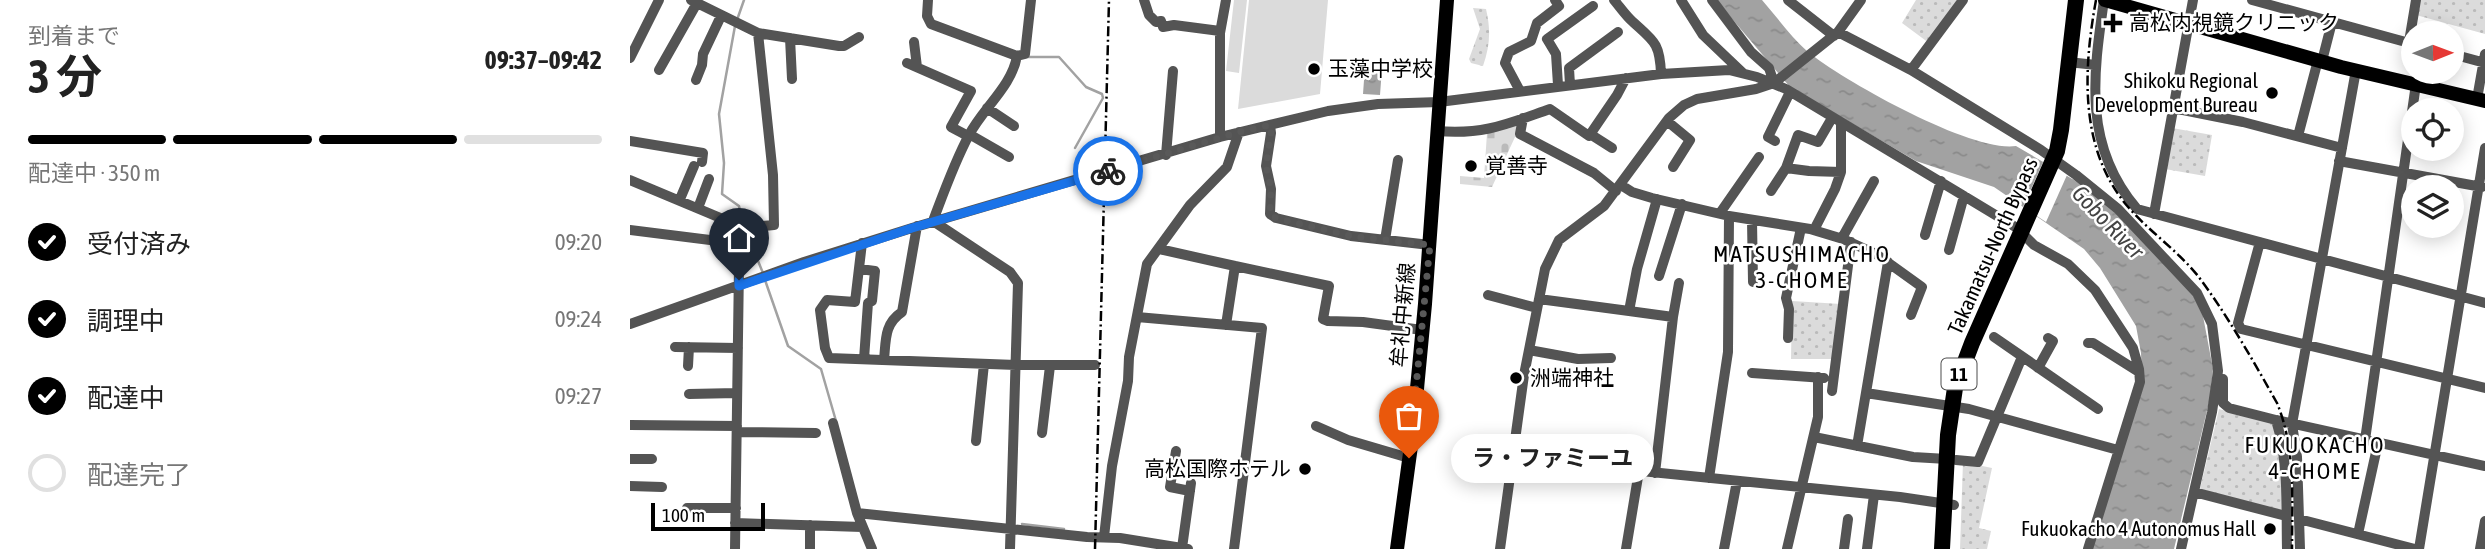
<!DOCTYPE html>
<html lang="ja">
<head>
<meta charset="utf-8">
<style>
  body { margin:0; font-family:"Asap Condensed","Noto Sans JP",sans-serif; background:#f2f2f2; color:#222; height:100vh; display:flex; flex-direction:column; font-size:26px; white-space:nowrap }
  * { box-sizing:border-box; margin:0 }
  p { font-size:23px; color:#767676 }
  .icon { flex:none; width:38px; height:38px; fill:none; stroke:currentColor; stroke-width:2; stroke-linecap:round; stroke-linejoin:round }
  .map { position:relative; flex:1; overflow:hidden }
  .details { display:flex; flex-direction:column; background:#fff; width:630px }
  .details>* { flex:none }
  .needle { width:46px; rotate:89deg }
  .controls { position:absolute; left:1771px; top:21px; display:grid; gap:14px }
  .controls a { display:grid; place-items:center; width:63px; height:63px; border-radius:50%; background:#fff; box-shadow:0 4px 18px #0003; font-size:35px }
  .scale { position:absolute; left:21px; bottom:18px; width:114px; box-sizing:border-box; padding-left:7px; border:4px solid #000; border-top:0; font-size:19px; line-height:24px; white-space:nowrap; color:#000; -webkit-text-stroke:5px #fff; paint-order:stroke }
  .pin { position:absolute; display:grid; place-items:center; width:60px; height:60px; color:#fff; margin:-72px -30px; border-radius:50% 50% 50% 0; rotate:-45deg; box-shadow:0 0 7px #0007 }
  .pin .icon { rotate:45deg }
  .courier { position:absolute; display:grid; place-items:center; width:70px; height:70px; margin:-35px; border:5px solid #1a73e8; border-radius:50%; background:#fff; color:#222; box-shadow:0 2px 9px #0007 }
  .bubble { position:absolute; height:49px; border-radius:24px; background:#fff; box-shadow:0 4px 18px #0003; font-size:23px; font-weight:700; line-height:49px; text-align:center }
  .head em { font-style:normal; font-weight:700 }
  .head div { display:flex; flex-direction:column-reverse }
  .head { display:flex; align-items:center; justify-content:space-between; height:119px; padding:0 28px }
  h1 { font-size:46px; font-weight:700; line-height:52px }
  .bar { display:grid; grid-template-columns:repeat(4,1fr); gap:10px 7px; align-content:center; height:84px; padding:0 28px }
  .bar i { height:9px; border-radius:5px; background:#e0e0e0 }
  .bar .selected { background:#000 }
  .bar p { grid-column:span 4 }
  ol { padding:0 28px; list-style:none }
  li { display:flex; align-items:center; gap:21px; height:77px }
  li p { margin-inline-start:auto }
  li .icon { padding:7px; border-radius:50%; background:#000; color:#fff; stroke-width:4 }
  li:last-child { color:#767676 }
  li i { width:38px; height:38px; border:4px solid #e0e0e0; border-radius:50% }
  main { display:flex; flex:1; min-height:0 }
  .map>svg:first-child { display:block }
</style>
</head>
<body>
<main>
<section class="details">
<div class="head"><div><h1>3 分</h1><p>到着まで</p></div><em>09:37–09:42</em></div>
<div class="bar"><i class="selected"></i><i class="selected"></i><i class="selected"></i><i></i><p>配達中 · 350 m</p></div>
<ol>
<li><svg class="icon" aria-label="check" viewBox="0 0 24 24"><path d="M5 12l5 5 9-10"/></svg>受付済み<p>09:20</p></li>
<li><svg class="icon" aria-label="check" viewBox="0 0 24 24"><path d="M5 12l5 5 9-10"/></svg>調理中<p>09:24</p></li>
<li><svg class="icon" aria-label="check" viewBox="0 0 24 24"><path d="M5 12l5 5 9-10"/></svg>配達中<p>09:27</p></li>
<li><i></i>配達完了</li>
</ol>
</section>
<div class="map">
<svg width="1855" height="549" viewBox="0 0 1855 549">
  <defs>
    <pattern id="cemetery-stones" width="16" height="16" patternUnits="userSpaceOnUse" patternTransform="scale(1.75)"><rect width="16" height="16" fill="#dbdbdb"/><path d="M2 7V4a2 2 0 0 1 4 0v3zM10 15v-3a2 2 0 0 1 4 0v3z" fill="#bababa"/></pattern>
    <pattern id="park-dots" width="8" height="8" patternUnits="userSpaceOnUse" patternTransform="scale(1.75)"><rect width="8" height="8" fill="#dbdbdb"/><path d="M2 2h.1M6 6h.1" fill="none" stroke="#bababa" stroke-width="1.8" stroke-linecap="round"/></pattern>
    <pattern id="water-ripples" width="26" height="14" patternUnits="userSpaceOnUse" patternTransform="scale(1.75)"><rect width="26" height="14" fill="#a2a2a2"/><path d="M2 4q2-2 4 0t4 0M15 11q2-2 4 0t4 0" fill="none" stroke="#8a8a8a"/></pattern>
  </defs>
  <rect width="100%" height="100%" fill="#fff"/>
  <path fill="url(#cemetery-stones)" d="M889 123 885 137 862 187 830 184V176L854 178 857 133Z"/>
  <path fill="url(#park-dots)" d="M1286 0H1331L1299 43 1272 23Z
    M1788 0H1855V34L1786 15Z
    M843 8 856 9C861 30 860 46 853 66L841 63 839 59 850 29Z
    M1542 128 1582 135 1575 176 1535 169Z
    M1162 301 1211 304 1204 359H1161Z
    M1589 409 1644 424 1650 446 1653 511 1570 489Z
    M1333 462 1362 468 1349 528 1361 531 1357 549H1330Z"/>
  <path fill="#dbdbdb" d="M604 0H617L609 73 596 71Z
    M619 0H698L690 94 608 109Z"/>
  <path fill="url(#water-ripples)" d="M1086 0H1132C1147 17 1161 37 1178 52 1214 81 1342 153 1386 146L1444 180 1481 208 1562 293 1573 316 1583 369 1580 398 1544 549H1461L1512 381 1511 353 1506 326 1470 268 1454 249 1364 187 1286 161 1160 87Z
    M735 66 752 68 750 95 733 94Z"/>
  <path fill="#fff" d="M1414 160 1437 175 1416 222 1393 207Z"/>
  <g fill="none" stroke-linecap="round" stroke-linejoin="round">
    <path stroke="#a2a2a2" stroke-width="2.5" d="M107 20 114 0
      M105 26 89 114 94 163 92 194 109 206 113 225
      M398 57H429L456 87 472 94 473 98 445 148
      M117 234 133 273
      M135 280 158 346 191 369 206 421
      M392 524 434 529"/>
    <path stroke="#545454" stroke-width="10" d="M61 0 128 33 209 46H214L229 37
      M298 0 297 16 301 24 387 56 395 54 401 0
      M514 0 519 15 526 22 531 21 533 27 544 25 590 31
      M984 0C990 7 996 16 1003 22 1024 41 1030 43 1031 74
      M1051 0 1073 35 1113 73
      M1082 0 1121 52 1139 68 1144 83
      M1158 0 1204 36
      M1474 0C1463 76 1453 146 1507 209L1855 303
      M1622 0 1783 44
      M1208 32 1281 70 1411 150 1446 175 1488 209 1567 293 1582 324 1588 371 1582 412 1551 549
      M160 38 162 79
      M284 42 287 67
      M1779 42 1786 0
      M1822 54 1855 63
      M0 58 29 0
      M1692 61 1702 22
      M1438 62 1466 65
      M277 63 341 91 321 127 338 136
      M29 70 67 3
      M1281 70 1333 0
      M66 80 72 65 73 54 91 16
      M928 85 926 54 917 39 963 6
      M940 85 939 68 988 32
      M890 91 875 63 879 52 901 41 907 23 929 6 925 0
      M1847 99 1855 54
      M357 108 384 126
      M1543 108 1613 122 1712 148
      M893 118 890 134 964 173 986 191
      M1037 121 1060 140 1043 167
      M640 125 641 133 636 166 641 189 640 214 646 218 721 236 800 245
      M807 131C854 135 877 124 920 109L959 136 987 95 996 78
      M339 134 379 157
      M960 134 982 148
      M1668 136 1688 60
      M590 137V33L596 0
      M0 141 73 153 72 162
      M1145 141 1138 137 1160 92
      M536 155 543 71
      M1709 161 1852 187
      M1156 168 1168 135 1188 142 1202 118
      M0 180 112 227 114 230 109 266 105 549
      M991 185 1002 192 1022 198 1099 216 1180 229 1213 239 1246 254 1292 287 1281 315
      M1141 191 1156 168 1179 171 1211 172
      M50 199 64 166
      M68 208 79 179
      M1090 213 1129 157
      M1524 214 1563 0
      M1122 220 1123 282
      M112 228 144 225 143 175 128 33
      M0 230 112 244
      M1184 230 1205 189 1211 172V123
      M1295 235 1311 181
      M1212 238 1244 181
      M755 240 768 160
      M1630 242 1608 323 1611 329 1855 388
      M232 243 225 302 197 300 190 310 195 348 199 358 386 365H465
      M529 249 605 266
      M1319 250 1334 196
      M230 269 245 271 242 301 238 303 234 359
      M1029 276 1052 204
      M858 295 907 308
      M909 299 999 311
      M507 317 632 328 604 549
      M1043 317 1049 283
      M0 324 174 262 282 228 590 137 698 111 748 104 809 102 1031 74 1099 70 1127 77 1156 89 1334 196 1387 228 1404 245 1438 264 1465 290 1503 348 1509 369 1510 382 1458 549
      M596 325 605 266 699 286 693 319 698 321 733 322 792 330
      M1364 337 1468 409
      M1158 338 1159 309 1156 298 1171 228
      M1458 343H1463L1509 372
      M45 347 108 348
      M899 350 948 359 981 358
      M254 360C256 340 254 324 272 312L287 226
      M58 366 59 347
      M1408 368 1423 341 1418 338
      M1122 373 1194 378
      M1593 379V403L1599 408 1646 420 1855 466
      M1202 391 1221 242
      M1236 393 1339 409 1488 450
      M59 394 107 393
      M1646 420C1659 462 1656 506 1657 549
      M203 423 227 513
      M0 425 107 426
      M686 426 718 440 779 458
      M107 432 186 433
      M412 433 420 366
      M1184 437 1283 457 1317 459
      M1735 440 1786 84
      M346 441 354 364
      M1227 446 1258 262
      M546 451 540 487 560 491
      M882 458 1270 497 1324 505
      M0 459H22
      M1326 460 1348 462 1392 357
      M1025 473 1043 317 999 311 1007 269 1027 199
      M1079 478 1098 352 1099 216
      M0 486 32 487
      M1564 492 1656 516
      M57 508H106
      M1669 519 1785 549
      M105 523 232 527
      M180 525V549
      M1728 534 1748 443
      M474 537 482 466 498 381 499 357 517 264 560 205 597 167 609 132
      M552 548 561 483
      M242 549 227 513 457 537 490 538 558 549
      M380 549 388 283 380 272 303 221C314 192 324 163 339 135 353 108 382 86 387 56
      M870 549 894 375 915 269 929 240 974 206 1039 118 1054 105 1067 99 1126 89 1144 83 1208 32 1231 0
      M996 549 1009 471
      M1094 549 1107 481
      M1157 549 1188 417V377
      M1214 549 1218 519
      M1237 549 1244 495
      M1670 549 1667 457 1662 424 1726 70
      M1789 549 1855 148
      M1850 549 1855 521"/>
    <path stroke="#000" stroke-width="14" d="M1475 0 1711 67 1855 101
      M767 549 783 431 795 304 817 0"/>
    <path stroke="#000" stroke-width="16" d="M1312 549 1318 435 1325 388 1342 343 1427 151 1431 130 1446 0"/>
    <path stroke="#000" stroke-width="2.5" stroke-dasharray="10 3.5 2 3.5" stroke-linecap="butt" d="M1466 0C1453 71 1449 151 1499 208 1520 232 1548 251 1568 276 1596 313 1624 362 1647 403 1666 449 1662 500 1662 549
      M465 549 479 0"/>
  </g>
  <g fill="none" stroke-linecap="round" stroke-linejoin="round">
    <path stroke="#595959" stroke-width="7" stroke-dasharray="0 12.6" d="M478 171 609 132 640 125 641 133 636 166 641 189 640 214 646 218 721 236 800 245 779 458"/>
    <path stroke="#1a73e8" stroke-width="9" d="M109 280V286L282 228 478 171"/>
  </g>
  <g fill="#000" stroke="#fff" stroke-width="2.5">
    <path d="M1479.5 12.5h7v7h7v7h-7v7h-7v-7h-7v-7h7z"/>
    <circle cx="684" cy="69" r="7"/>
    <circle cx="1642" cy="93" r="7"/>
    <circle cx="841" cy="166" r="7"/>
    <circle cx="886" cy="378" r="7"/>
    <circle cx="675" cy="469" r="7"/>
    <circle cx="1640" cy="529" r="7"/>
  </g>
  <g text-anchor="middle" stroke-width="5" stroke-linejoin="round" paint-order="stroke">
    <rect fill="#fff" stroke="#4c4c4c" stroke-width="2" x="1311.5" y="358.5" width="35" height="31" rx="5"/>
    <g font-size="19" font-weight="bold" fill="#000">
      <text x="1329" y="381">11</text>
    </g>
    <g font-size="21" fill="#000" stroke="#fff" text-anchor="start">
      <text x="1499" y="30">高松内視鏡クリニック</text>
      <text x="698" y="76">玉藻中学校</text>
      <text x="1628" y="88" text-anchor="end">Shikoku Regional<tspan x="1628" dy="24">Development Bureau</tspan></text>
      <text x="855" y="173">覚善寺</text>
      <text x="900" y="385">洲端神社</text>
      <text x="661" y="476" text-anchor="end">高松国際ホテル</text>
      <text x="1626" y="536" text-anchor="end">Fukuokacho 4 Autonomus Hall</text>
    </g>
    <g font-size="21" fill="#000" stroke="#fff">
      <text transform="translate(1363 246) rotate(-66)" y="7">Takamatsu-North Bypass</text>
      <text transform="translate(773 315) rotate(-85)" y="7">牟礼中新線</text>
    </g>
    <g font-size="23" font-style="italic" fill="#434343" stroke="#fff">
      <text transform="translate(1478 222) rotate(46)" y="8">Gobo River</text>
    </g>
    <g font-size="23" letter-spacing="2" fill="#000" stroke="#fff">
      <text x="1172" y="262">MATSUSHIMACHO<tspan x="1172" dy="26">3-CHOME</tspan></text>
      <text x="1685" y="453">FUKUOKACHO<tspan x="1685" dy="26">4-CHOME</tspan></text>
    </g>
  </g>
</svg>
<div class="controls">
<a><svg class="needle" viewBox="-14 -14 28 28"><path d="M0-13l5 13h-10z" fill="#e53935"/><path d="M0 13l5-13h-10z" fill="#767676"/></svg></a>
<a><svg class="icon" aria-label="locate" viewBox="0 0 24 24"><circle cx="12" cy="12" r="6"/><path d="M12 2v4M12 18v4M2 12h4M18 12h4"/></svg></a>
<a><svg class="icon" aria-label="layers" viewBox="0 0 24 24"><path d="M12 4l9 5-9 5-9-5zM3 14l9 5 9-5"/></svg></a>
</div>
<div class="scale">100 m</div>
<div class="pin" style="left:779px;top:458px;background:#ea580c"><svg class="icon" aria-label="bag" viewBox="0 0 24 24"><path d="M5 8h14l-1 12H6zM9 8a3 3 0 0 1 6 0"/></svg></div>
<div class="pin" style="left:109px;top:280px;background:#1f2937"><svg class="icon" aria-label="home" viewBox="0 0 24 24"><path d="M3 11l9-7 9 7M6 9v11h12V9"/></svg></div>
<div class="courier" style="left:478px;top:171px"><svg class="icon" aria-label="bike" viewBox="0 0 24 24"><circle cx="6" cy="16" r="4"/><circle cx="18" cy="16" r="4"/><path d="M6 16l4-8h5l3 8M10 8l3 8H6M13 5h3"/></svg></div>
<div class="bubble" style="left:821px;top:434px;width:203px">ラ・ファミーユ</div>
</div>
</main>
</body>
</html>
